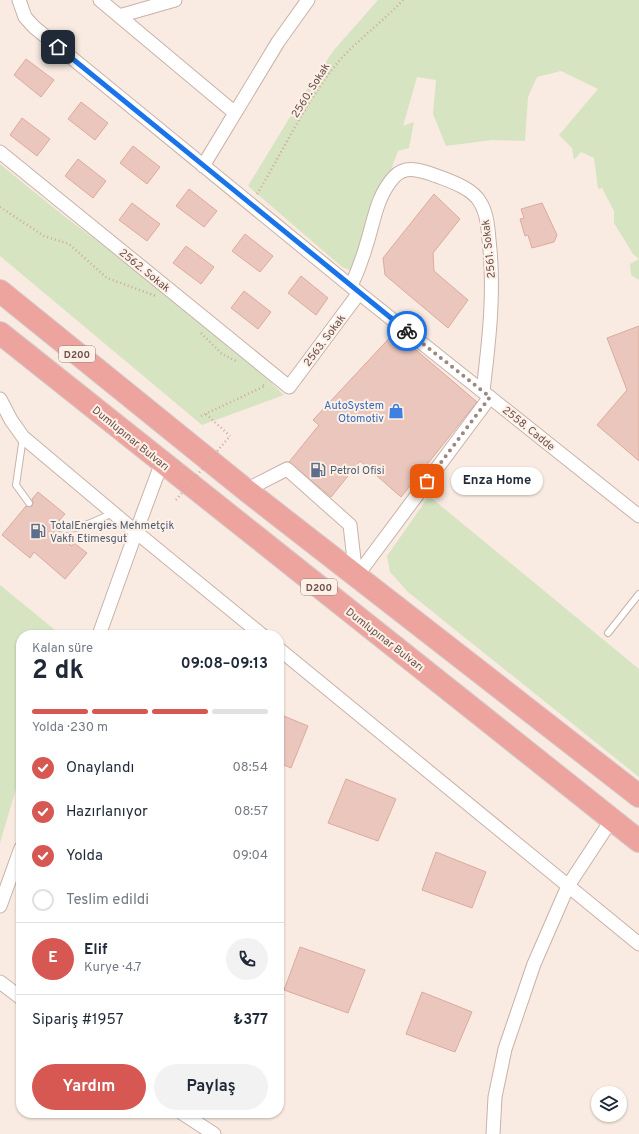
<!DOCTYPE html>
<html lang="tr">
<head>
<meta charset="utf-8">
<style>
  body { margin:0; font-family:Overpass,sans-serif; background:#f2f2f3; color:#1f2937; height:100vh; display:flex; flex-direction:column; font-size:15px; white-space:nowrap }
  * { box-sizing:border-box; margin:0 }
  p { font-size:13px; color:#747a83 }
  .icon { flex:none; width:22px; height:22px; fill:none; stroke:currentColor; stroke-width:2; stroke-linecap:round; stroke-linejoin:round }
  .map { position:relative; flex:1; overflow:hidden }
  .panel { position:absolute; left:16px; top:630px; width:268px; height:488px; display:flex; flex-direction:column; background:#fff; border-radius:16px; box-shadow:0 1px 3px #0004 }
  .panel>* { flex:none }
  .tools { position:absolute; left:591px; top:1086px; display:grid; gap:8px }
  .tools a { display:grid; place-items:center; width:36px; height:36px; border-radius:50%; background:#fff; box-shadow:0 1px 3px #0004; font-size:20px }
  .pin { position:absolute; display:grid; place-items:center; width:34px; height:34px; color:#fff; margin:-17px; border-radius:8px; box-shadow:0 2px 6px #0006 }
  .courier { position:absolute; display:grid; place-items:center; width:40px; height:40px; margin:-20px; border:3px solid #1a73e8; border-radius:50%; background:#fff; color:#222; box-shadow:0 1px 5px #0007 }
  .bubble { position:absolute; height:28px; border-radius:14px; background:#fff; box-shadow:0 1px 3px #0004; font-size:13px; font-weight:700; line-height:28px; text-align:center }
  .head em { font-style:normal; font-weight:700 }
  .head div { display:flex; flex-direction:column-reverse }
  .head { display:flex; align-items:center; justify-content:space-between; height:68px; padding:0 16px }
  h1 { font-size:26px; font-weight:700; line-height:30px }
  .bar { display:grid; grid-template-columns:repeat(4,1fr); gap:6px 4px; align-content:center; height:48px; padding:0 16px }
  .bar i { height:5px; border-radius:3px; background:#e0e1e3 }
  .bar .selected { background:#d75752 }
  .bar p { grid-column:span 4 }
  .line { display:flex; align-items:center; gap:10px; padding:0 16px; border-top:1px solid #e0e1e3 }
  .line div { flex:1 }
  .round { display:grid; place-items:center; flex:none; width:42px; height:42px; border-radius:21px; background:#f2f2f3 }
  ol { padding:0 16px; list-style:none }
  li { display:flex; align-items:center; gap:12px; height:44px }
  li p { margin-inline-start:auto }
  li .icon { padding:4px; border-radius:50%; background:#d75752; color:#fff; stroke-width:4 }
  li:last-child { color:#747a83 }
  li i { width:22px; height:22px; border:2px solid #e0e1e3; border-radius:50% }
  .primary-button { display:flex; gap:8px; margin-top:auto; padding:8px 16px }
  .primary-button a { flex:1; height:46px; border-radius:24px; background:#d75752; color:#fff; font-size:16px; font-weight:700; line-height:46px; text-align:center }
  .primary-button a+a { background:#f2f2f3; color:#1f2937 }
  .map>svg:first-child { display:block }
</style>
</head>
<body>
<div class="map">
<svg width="639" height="1134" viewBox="0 0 639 1134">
  <rect width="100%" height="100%" fill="#f9ebe1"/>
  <path fill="#d6e4c2" d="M378 0H639V280L631 275 630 264 639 259 633 254 614 223V211L602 188 598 189 594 158 581 152 574 160 572 148 559 135 598 89 561 71 537 77 528 97 525 141 492 140 446 146 433 114 436 80 417 77 403 126 414 122 409 148 398 151 352 271 342 267 248 186 307 89 334 50Z
    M0 164 64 216 160 288 238 351 284 395 202 425 0 256Z
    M429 496 639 669V777L408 592 390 572 387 556Z
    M0 585 61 635H21V772L0 843Z"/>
  <path fill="#ebc6bc" stroke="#dcaa9e" d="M26 59 54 80 41 97 14 75Z
    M81 102 108 123 95 140 68 119Z
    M22 118 50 139 37 156 10 135Z
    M133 146 160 167 147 184 120 163Z
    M78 159 106 181 93 198 65 176Z
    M189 189 217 211 204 227 176 206Z
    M434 194 460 219 433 253 434 271 468 300 448 328 385 275 383 258Z
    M132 203 160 224 147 241 119 220Z
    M542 203 557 235 554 242 532 248 528 235 525 236 520 219 524 218 521 209Z
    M245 234 273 256 260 272 232 251Z
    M186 246 214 267 201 284 173 263Z
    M301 276 328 298 316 315 288 293Z
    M244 291 271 312 258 329 231 308Z
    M639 326V461L597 425 627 390 607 338Z
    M395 332 477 402 401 497 360 461 331 497 289 462 319 425 313 420Z
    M38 492 65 514 58 522 52 523 51 529 72 546 74 543 87 553 65 579 34 552 30 558 2 535 26 506H32L33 503 32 499Z
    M279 714 308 726 291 768 279 763Z
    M346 779 396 799 378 841 328 823Z
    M436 852 486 872 472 908 422 890Z
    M300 947 365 970 348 1013 284 990Z
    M422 992 472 1012 455 1052 406 1034Z"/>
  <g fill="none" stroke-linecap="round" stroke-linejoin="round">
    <defs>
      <path id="lane" d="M23 437 16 485 29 503
        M55 526C72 535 96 520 113 513
        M608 633 639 594"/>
      <path id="street" d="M19 0 25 17 34 27 359 293 639 516
        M100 0 235 113
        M119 16 175 0
        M0 152 289 387 359 293
        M203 166 278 42 308 0
        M351 286C357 273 362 260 366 246 374 222 376 197 394 177 406 164 423 171 437 176 450 181 472 188 480 202 487 213 488 228 489 240 495 291 489 341 483 391
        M0 399 11 420 23 437 136 532 99 635
        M162 462 136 532 262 635
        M246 490 287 469 350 525 356 577
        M356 577 490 397
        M279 649 639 944
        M0 906 21 848
        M0 982 21 998
        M182 1113 214 1134
        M493 1134 495 1097 505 1049 534 964 568 886 612 819"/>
      <path id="highway" d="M0 291 246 490 639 796
        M0 333 639 841"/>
    </defs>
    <use href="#lane" stroke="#c8b2aa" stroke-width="8"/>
    <use href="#street" stroke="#c8b2aa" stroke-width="15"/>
    <use href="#highway" stroke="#d3cbc9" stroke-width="24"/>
    <path stroke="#d0a9a0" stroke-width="2.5" stroke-dasharray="1 3" stroke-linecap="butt" d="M257 194C282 153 302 109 331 71 351 44 380 25 403 0
      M0 207 44 236 69 244 107 278 156 296
      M201 333 222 354 236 361
      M206 414 230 436
      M201 416 265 386 262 384"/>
    <use href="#lane" stroke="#fff" stroke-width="6"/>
    <use href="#street" stroke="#fff" stroke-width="13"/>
    <use href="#highway" stroke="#eda49e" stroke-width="22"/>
    <path stroke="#d0a9a0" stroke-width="2.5" stroke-dasharray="1 3" stroke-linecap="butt" d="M176 500 230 436"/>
  </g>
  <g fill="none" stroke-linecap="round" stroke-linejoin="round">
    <path stroke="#9e8780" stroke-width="4" stroke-dasharray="0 7.2" d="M407 331 490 397 427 481"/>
    <path stroke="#1a73e8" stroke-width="5" d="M58 47 407 331"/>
  </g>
  <defs>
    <symbol id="shop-bare" viewBox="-9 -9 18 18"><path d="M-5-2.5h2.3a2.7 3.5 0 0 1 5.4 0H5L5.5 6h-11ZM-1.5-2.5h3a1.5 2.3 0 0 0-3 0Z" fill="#3f7fe0" stroke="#fdf0e7" stroke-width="2.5" paint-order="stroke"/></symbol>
    <symbol id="fuel-bare" viewBox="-9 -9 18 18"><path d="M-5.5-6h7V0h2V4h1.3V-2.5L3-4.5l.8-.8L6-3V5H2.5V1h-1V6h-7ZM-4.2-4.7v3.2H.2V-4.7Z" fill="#5c6f8a" stroke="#fdf0e7" stroke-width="2.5" paint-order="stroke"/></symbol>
  </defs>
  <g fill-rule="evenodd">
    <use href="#shop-bare" x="385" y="400" width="22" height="22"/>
    <use href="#fuel-bare" x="307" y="459" width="22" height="22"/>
    <use href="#fuel-bare" x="27" y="520" width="22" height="22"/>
  </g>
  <g text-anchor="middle" stroke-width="4" stroke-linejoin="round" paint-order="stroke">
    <g fill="#fdf0e7" stroke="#98817a" stroke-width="1">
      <rect x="59" y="346" width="36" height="16" rx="3"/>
      <rect x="301" y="579" width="36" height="16" rx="3"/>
    </g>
    <g font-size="10" font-weight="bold" fill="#6d514b">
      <text x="77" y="358">D200</text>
      <text x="319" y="591">D200</text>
    </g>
    <g font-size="11" fill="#6d514b" stroke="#fdf0e7">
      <text transform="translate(310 90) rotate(-58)" y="4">2560. Sokak</text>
      <text transform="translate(488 249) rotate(-96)" y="4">2561. Sokak</text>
      <text transform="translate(145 270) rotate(39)" y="4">2562. Sokak</text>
      <text transform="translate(324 340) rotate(-53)" y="4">2563. Sokak</text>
      <text transform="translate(529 428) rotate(39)" y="4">2558. Cadde</text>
      <text transform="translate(131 438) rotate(39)" y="4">Dumlupınar Bulvarı</text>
      <text transform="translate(385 639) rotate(38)" y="4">Dumlupınar Bulvarı</text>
    </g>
    <g font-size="11" fill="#366cbe" stroke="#fdf0e7" text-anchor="end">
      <text x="384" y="409">AutoSystem<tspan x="384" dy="13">Otomotiv</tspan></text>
    </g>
    <g font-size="11" fill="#4e5e75" stroke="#fdf0e7" text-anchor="start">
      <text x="330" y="474">Petrol Ofisi</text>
      <text x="50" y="529">TotalEnergies Mehmetçik<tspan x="50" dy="13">Vakfı Etimesgut</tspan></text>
    </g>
  </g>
</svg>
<div class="tools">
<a><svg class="icon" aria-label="layers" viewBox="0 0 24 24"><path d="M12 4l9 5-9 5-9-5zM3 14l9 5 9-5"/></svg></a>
</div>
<div class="pin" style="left:427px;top:481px;background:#ea580c"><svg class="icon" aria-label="bag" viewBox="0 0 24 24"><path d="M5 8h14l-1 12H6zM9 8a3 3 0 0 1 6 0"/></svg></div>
<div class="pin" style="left:58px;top:47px;background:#1f2937"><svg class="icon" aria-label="home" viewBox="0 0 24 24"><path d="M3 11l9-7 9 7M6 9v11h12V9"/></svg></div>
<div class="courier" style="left:407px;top:331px"><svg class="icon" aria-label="bike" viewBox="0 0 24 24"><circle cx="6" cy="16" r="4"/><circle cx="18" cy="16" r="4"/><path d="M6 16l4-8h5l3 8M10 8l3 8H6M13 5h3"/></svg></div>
<div class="bubble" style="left:451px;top:467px;width:92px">Enza Home</div>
<section class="panel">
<div class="head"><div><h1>2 dk</h1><p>Kalan süre</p></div><em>09:08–09:13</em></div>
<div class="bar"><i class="selected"></i><i class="selected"></i><i class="selected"></i><i></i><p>Yolda · 230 m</p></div>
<ol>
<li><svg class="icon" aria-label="check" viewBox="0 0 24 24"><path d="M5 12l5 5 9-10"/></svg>Onaylandı<p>08:54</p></li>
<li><svg class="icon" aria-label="check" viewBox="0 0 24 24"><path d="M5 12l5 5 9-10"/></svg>Hazırlanıyor<p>08:57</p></li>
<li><svg class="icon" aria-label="check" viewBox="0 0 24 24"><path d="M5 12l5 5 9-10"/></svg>Yolda<p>09:04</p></li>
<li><i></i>Teslim edildi</li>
</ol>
<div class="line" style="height:72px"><b class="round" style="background:#d75752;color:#fff">E</b><div><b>Elif</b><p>Kurye · 4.7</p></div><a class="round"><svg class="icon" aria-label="phone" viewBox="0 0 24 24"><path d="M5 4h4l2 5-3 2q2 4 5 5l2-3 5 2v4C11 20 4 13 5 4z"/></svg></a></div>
<div class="line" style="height:52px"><div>Sipariş #1957</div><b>₺377</b></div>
<div class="primary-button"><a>Yardım</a><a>Paylaş</a></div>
</section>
</div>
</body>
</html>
